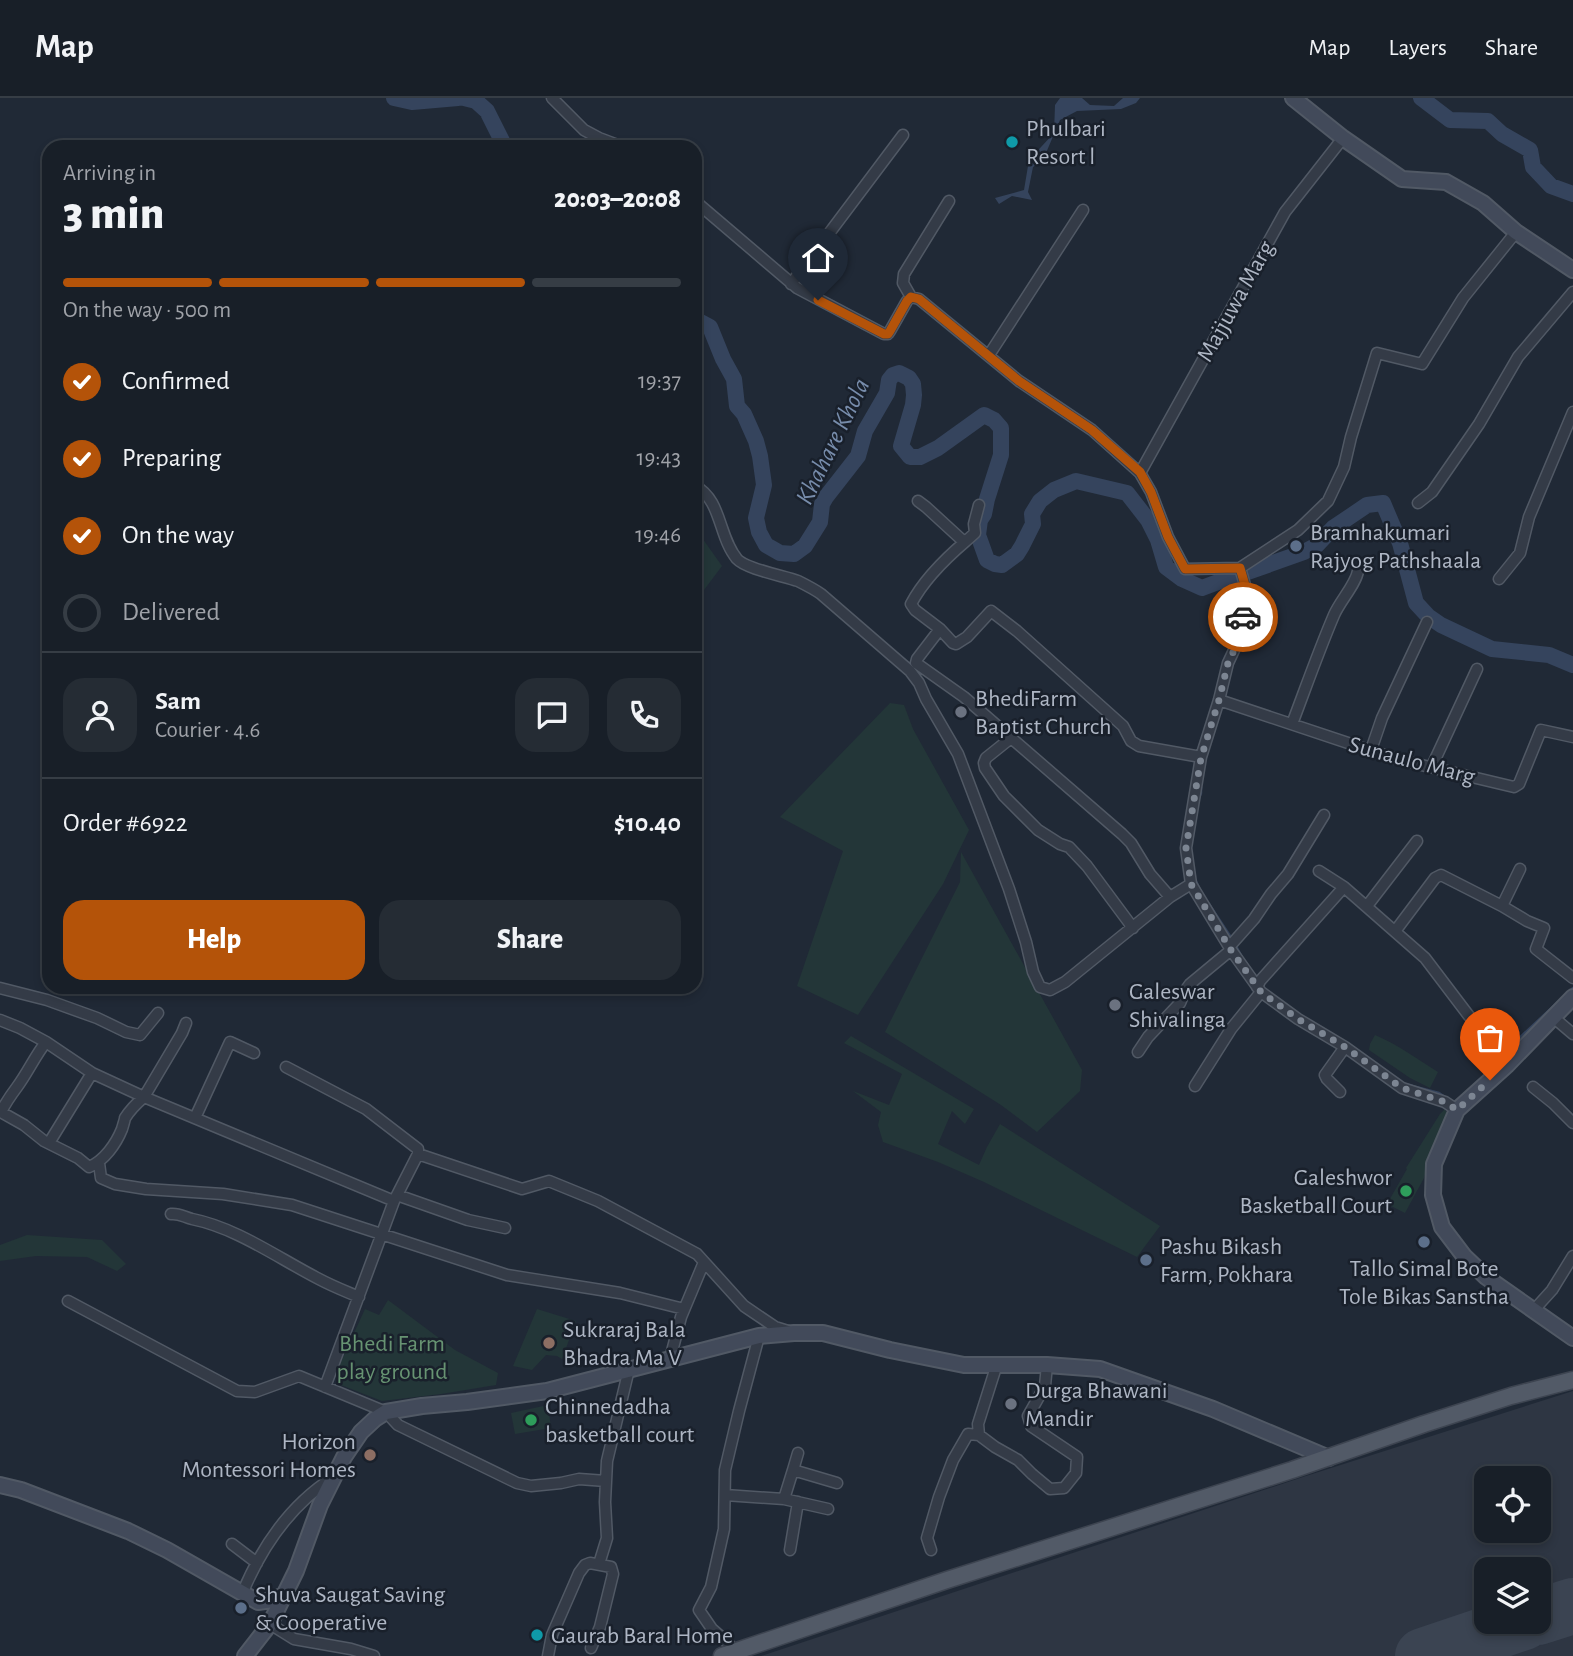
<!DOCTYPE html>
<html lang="en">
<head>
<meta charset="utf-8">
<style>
  body { margin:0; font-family:"Alegreya Sans",sans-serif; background:#252c34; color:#f1f3f6; height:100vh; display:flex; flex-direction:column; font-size:26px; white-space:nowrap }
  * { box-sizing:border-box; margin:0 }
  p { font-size:23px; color:#9fa2a8 }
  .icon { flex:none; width:38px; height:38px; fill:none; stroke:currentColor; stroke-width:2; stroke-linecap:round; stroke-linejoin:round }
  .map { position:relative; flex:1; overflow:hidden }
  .side { position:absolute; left:42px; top:42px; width:660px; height:854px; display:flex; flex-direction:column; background:#181f28; border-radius:21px; box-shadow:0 4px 10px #0003,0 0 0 2px #363d45 }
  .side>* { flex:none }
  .tools { position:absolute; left:1474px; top:1368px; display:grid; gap:14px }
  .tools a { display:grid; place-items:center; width:77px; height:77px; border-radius:14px; background:#181f28; box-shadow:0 4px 10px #0003,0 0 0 2px #363d45; font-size:35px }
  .pin { position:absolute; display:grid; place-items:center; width:60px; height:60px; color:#fff; margin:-72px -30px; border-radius:50% 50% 50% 0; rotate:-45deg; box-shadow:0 0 7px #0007 }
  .pin .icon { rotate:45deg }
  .courier { position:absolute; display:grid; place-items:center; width:70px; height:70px; margin:-35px; border:5px solid #b45309; border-radius:50%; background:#fff; color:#222; box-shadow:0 2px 9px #0007 }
  .summary em { font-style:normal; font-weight:800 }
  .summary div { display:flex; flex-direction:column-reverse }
  .summary { display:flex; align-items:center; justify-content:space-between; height:119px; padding:0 21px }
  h1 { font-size:46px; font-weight:800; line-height:52px }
  .bar { display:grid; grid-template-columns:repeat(4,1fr); gap:10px 7px; align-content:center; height:84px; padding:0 21px }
  .bar i { height:9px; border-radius:5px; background:#363d45 }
  .bar .on { background:#b45309 }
  .bar p { grid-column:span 4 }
  .line { display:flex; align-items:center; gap:18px; padding:0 21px; border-top:2px solid #363d45 }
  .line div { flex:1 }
  .round { display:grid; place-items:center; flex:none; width:74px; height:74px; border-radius:21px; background:#252c34 }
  ol { padding:0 21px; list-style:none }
  li { display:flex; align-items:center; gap:21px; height:77px }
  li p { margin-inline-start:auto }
  li .icon { padding:7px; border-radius:50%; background:#b45309; color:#fff; stroke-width:4 }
  li:last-child { color:#9fa2a8 }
  li i { width:38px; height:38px; border:4px solid #363d45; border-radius:50% }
  .action { display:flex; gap:14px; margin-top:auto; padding:14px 21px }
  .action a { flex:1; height:80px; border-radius:21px; background:#b45309; color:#fff; font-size:28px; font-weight:800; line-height:80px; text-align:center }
  .action a+a { background:#252c34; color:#f1f3f6 }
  header { display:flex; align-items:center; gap:42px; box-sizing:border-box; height:98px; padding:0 35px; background:#181f28; border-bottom:2px solid #363d45 }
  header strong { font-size:33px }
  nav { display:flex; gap:38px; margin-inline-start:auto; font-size:24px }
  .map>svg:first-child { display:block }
</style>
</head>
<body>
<header>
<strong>Map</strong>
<nav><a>Map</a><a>Layers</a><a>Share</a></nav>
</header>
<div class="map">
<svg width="1573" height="1558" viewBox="0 0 1573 1558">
  <rect width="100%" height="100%" fill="#202936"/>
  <path fill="#2e3643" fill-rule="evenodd" d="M1573 1293V1558H761L1306 1378ZM1486 1381H1538V1433H1486ZM1486 1472H1538V1524H1486Z"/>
  <path fill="#233638" d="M695 430 722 468 695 504Z
    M890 605 904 607 913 631 969 732 943 786 858 917 797 888 843 753 780 719Z
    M961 754 1082 972 1080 993 1037 1034 1001 1007 885 934 960 784Z
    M1375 937C1397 946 1417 961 1438 974L1430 990 1410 980 1369 952 1370 946Z
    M851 938 974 1011 965 1026 952 1013 938 1046 979 1067 987 1049 1000 1026 1160 1128 1137 1159 984 1084 938 1064 883 1044 878 1027 881 1014 853 993 889 1007 902 976 844 945Z
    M1445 1011 1448 1018 1431 1058 1424 1080 1405 1115 1387 1106 1407 1071 1406 1070 1440 1016Z
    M27 1137 102 1142 126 1166 117 1173 87 1159 36 1158 0 1163V1147Z
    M388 1202 455 1252 498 1275 496 1287 441 1296 382 1303 341 1287 337 1282 340 1266 365 1211 379 1217Z
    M537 1211 576 1223 562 1261 557 1258 546 1257 532 1272 513 1268Z
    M548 1307 551 1330 515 1336 511 1315Z"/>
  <path fill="#35445d" d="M1060 0H1082L1090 7 1114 8 1123 0H1140L1136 5 1121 11 1077 13 1060 22 1043 62 1033 69 1028 94 1032 102 1012 98 999 106 995 100 1024 92 1029 62 1054 35 1055 7Z"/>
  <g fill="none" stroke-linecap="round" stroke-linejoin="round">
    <path stroke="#35445d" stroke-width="2.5" d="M1234 563 1240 550
      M1198 703 1201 695V689
      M1195 781 1201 794
      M1209 806 1232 841
      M1236 848 1243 861
      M1515 944 1573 890
      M1478 984 1504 957
      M1405 986 1439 995 1445 999"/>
    <path stroke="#35445d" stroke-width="16" d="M394 0 412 4 458 0
      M464 0 476 3 487 13 505 49
      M1421 0 1450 22 1488 23 1502 36 1530 52 1533 69 1551 88 1573 96
      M695 221 710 229 723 261 734 281 737 308 744 316 756 343 760 358 764 387 756 420 759 434 766 447 780 455 794 456 805 448 820 424 822 406 826 399 858 358 865 333 887 295 889 282 893 277 899 275 909 280 913 286 914 297 913 307 901 348 910 359H920L938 350 984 317 994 322 1001 330V357L987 401 984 416 980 422 978 437 987 462 995 466 1002 467 1017 456 1022 448 1033 426 1032 416 1040 403 1054 392 1076 383 1127 395 1148 422 1158 442 1166 469 1182 481 1202 490 1234 478
      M1245 475 1304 454 1317 447 1333 430 1367 407 1383 405 1400 445 1416 505 1428 518 1441 527 1492 551 1549 557 1573 567"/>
    <path stroke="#3b4452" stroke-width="56" d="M1538 1519 1573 1508
      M1423 1558 1524 1524"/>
    <defs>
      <path id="street" d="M552 0 584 32 599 40 623 49
        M695 103 797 190 884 236H888L890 233 907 203 911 199 919 201 1019 283 1092 332 1140 375 1151 394 1168 439 1185 471 1240 470 1245 487 1243 533 1228 565 1219 602 1201 659 1186 750 1191 786 1231 852 1261 894 1298 921 1345 949 1402 990 1445 1004 1457 1012
        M791 186 903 37
        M911 199 903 185 904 176 949 103
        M989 257 1083 112
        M1140 375 1285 114 1343 40
        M695 388C722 402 718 438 737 461 746 471 784 478 798 483 806 487 814 491 821 496L910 573 919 585 926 601 958 656 1009 791 1026 844 1033 874 1040 889 1050 892 1065 884 1170 799 1191 786
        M918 403 926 409 962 442 966 443C946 460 923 483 911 506L915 512 940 531
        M1418 405 1432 394 1479 326 1518 259 1573 194
        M966 443 975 435 974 426 979 407
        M1240 470 1298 432 1328 403 1344 369 1351 339 1377 255 1422 266 1463 200 1516 134
        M1499 481 1520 455 1529 419 1573 314
        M1219 602 1396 661 1514 689 1519 686 1541 632 1573 639
        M1292 626C1306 589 1319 552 1334 517 1340 503 1356 486 1358 473
        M1011 640 986 660 984 665 985 670 1004 698 1038 732 1060 746 1069 749 1087 768 1133 830
        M1371 652 1382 620 1427 524
        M1432 668 1477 571
        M1319 773 1344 789
        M1170 799 1150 776 1131 745 1122 736 964 599 916 565 917 561 940 531 953 545 956 546 967 539 991 513 1017 533 1123 628 1131 643 1139 648 1201 659
        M1367 808 1417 743
        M1502 808 1520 771
        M1396 832 1435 780 1441 777 1502 808 1527 823 1544 830 1536 851 1573 880
        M1230 848 1254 821 1271 796 1288 776 1324 717
        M1257 889 1260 883 1344 789 1425 860 1469 918 1485 934 1515 959
        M0 890 47 902 97 920 126 934 140 937 158 915
        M1553 919 1573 936
        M0 922 20 930 46 944 92 975 144 999 394 1103
        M46 944C35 958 28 974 17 989 11 997 6 1004 1 1014L24 1027 44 1043 78 1060 89 1069C104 1063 116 1046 122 1031 122 1031 125 1021 125 1020 130 1012 137 1005 144 999L182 935 186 925
        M1138 954 1148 939 1180 905 1185 893 1190 886 1231 852
        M286 969 366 1011 418 1051V1056
        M1195 988 1231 931 1261 894
        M1533 989 1553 1005 1573 1025
        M1340 994 1327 981 1325 977 1345 949
        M195 1020 230 944 254 955
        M49 1045 92 975
        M99 1065 101 1080 115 1086 146 1091 223 1096 292 1107 507 1177 620 1195 684 1211
        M397 1097 468 1122 505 1130
        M171 1116C179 1115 184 1119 192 1121 237 1130 278 1160 319 1181 332 1188 345 1193 359 1199
        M68 1203 237 1293 255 1294 299 1278 386 1314 398 1327 517 1385 531 1388 561 1385 579 1381 606 1383
        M1533 1213 1552 1192 1573 1158
        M670 1261 681 1219 704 1164
        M997 1266 978 1326 979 1337 995 1349 1018 1362 1032 1376 1050 1391 1064 1390 1076 1375 1077 1359 1031 1328 1028 1318 1045 1288 1047 1267
        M325 1289 394 1103 418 1056 522 1091 549 1083 598 1103 697 1156 744 1208 775 1229 788 1233
        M798 1355 793 1372 837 1385
        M725 1397 784 1401 828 1411
        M784 1401 793 1372
        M232 1446 257 1465
        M790 1452 798 1404
        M931 1452 927 1440 939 1399 953 1362 968 1336 979 1337
        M599 1466 607 1440 605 1404 607 1363 629 1271
        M242 1496C261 1450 291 1406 334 1379
        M270 1526 294 1541 351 1551 374 1558
        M734 1553 728 1545 712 1531 699 1512 711 1489 724 1431 725 1372 739 1313 759 1238
        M548 1558 552 1537 579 1475 585 1467 590 1465 611 1469 613 1476 600 1529 591 1550"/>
      <path id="secondary" d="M1293 0 1343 40 1402 81 1446 84 1483 105 1516 134 1573 172
        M1573 899 1507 967 1457 1012 1434 1066 1433 1097 1442 1129 1464 1158 1486 1179 1573 1240
        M0 1387 21 1392 128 1433 167 1452 258 1504 272 1502 284 1497
        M245 1558 270 1526 296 1473 320 1407 344 1359 361 1334 375 1321 386 1314 422 1308 467 1304 547 1293 759 1238 794 1235H823L890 1252 964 1267H1047L1100 1271 1213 1311 1329 1360"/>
      <path id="primary" d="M722 1558 947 1482 1292 1372 1424 1326 1511 1298 1573 1282"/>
    </defs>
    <use href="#street" stroke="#515965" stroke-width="13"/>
    <use href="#secondary" stroke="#515965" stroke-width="18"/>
    <use href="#primary" stroke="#3d4450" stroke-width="19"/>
    <use href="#street" stroke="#343b47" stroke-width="10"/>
    <use href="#secondary" stroke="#424a5a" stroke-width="14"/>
    <use href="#primary" stroke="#525a67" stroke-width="16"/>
  </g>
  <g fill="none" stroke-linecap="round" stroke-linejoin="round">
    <path stroke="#7c8592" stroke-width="7" stroke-dasharray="0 12.6" d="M1243 519V533L1228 565 1219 602 1201 660 1186 750 1191 786 1231 852 1261 894 1298 921 1345 949 1402 990 1445 1004 1457 1012 1490 982"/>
    <path stroke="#b45309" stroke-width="9" d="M818 202 884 236H888L890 233 907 203 911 199 919 201 1019 283 1092 332 1140 374 1151 394 1168 439 1185 471 1240 470 1245 487 1243 519"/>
  </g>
  <g fill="#0f9aa8" stroke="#19202b" stroke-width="2.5">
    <circle cx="1012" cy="44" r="7"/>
    <circle cx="537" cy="1537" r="7"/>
  </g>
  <g fill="#5c6f8a" stroke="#19202b" stroke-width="2.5">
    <circle cx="1296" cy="448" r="7"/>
    <circle cx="1424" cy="1144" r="7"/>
    <circle cx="1146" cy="1162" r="7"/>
    <circle cx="241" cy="1510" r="7"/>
  </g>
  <g fill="#6b7280" stroke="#19202b" stroke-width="2.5">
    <circle cx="961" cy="614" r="7"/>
    <circle cx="1115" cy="907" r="7"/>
    <circle cx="1011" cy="1306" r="7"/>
  </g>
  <g fill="#2e9e5b" stroke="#19202b" stroke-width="2.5">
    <circle cx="1406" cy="1093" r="7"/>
    <circle cx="531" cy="1322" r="7"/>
  </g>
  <g fill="#8d6e63" stroke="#19202b" stroke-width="2.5">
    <circle cx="549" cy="1245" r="7"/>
    <circle cx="370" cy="1357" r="7"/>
  </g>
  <g text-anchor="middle" stroke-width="5" stroke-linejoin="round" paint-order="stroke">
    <g font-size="24" fill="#aeb6c4" stroke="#19202b" text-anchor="start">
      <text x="1026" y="38">Phulbari<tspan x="1026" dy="28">Resort l</tspan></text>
      <text x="1310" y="442">Bramhakumari<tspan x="1310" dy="28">Rajyog Pathshaala</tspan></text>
      <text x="975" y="608">BhediFarm<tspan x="975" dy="28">Baptist Church</tspan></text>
      <text x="1129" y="901">Galeswar<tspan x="1129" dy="28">Shivalinga</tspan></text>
      <text x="1392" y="1087" text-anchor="end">Galeshwor<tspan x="1392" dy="28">Basketball Court</tspan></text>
      <text x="1160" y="1156">Pashu Bikash<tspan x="1160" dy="28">Farm, Pokhara</tspan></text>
      <text x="1424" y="1178" text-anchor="middle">Tallo Simal Bote<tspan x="1424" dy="28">Tole Bikas Sanstha</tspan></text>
      <text x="563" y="1239">Sukraraj Bala<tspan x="563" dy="28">Bhadra Ma V</tspan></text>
      <text x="1025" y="1300">Durga Bhawani<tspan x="1025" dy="28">Mandir</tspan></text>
      <text x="545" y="1316">Chinnedadha<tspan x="545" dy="28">basketball court</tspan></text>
      <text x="356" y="1351" text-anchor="end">Horizon<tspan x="356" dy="28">Montessori Homes</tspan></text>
      <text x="255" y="1504">Shuva Saugat Saving<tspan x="255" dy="28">&amp; Cooperative</tspan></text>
      <text x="551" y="1545">Gaurab Baral Home</text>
    </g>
    <g font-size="24" fill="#aeb6c4" stroke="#19202b">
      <text transform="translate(1235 203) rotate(-61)" y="8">Majjuwa Marg</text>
      <text transform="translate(1412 662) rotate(15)" y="8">Sunaulo Marg</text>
    </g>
    <g font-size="24" fill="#679372" stroke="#19202b">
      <text x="392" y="1253">Bhedi Farm<tspan x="392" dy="28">play ground</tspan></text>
    </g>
    <g font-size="26" font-style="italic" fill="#778cab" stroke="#19202b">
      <text transform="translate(832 343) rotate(-64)" y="9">Khahare Khola</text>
    </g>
  </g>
</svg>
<div class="tools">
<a><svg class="icon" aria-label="locate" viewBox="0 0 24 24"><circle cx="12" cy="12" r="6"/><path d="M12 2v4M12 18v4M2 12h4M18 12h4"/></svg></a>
<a><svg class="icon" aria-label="layers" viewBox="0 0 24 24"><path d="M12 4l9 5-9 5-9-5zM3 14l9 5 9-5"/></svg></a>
</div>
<div class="pin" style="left:1490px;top:982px;background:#ea580c"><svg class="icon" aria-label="bag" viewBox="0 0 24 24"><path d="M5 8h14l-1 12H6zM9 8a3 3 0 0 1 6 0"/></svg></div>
<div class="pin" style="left:818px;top:202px;background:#1f2937"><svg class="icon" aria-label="home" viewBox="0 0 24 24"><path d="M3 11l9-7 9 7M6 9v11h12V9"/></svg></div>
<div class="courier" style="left:1243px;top:519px"><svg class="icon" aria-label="car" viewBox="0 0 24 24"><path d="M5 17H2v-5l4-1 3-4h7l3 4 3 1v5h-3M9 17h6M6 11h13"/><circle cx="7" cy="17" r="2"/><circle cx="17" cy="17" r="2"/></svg></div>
<section class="side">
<div class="summary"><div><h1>3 min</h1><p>Arriving in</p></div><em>20:03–20:08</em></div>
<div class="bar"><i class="on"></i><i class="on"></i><i class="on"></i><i></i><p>On the way · 500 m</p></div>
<ol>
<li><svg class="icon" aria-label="check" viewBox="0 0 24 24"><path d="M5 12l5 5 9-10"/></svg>Confirmed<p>19:37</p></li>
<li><svg class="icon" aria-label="check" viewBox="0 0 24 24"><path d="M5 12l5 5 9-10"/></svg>Preparing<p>19:43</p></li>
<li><svg class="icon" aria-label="check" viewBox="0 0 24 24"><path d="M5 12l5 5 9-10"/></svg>On the way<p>19:46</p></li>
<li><i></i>Delivered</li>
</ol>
<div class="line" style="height:126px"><a class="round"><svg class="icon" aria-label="person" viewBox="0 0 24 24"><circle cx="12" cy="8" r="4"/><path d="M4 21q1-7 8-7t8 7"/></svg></a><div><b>Sam</b><p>Courier · 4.6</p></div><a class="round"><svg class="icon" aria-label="chat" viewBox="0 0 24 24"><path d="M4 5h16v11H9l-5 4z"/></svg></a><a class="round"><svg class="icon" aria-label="phone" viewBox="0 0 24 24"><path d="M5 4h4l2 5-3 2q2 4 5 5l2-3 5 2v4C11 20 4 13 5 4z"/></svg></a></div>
<div class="line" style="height:91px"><div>Order #6922</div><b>$10.40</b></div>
<div class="action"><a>Help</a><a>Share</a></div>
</section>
</div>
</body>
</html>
